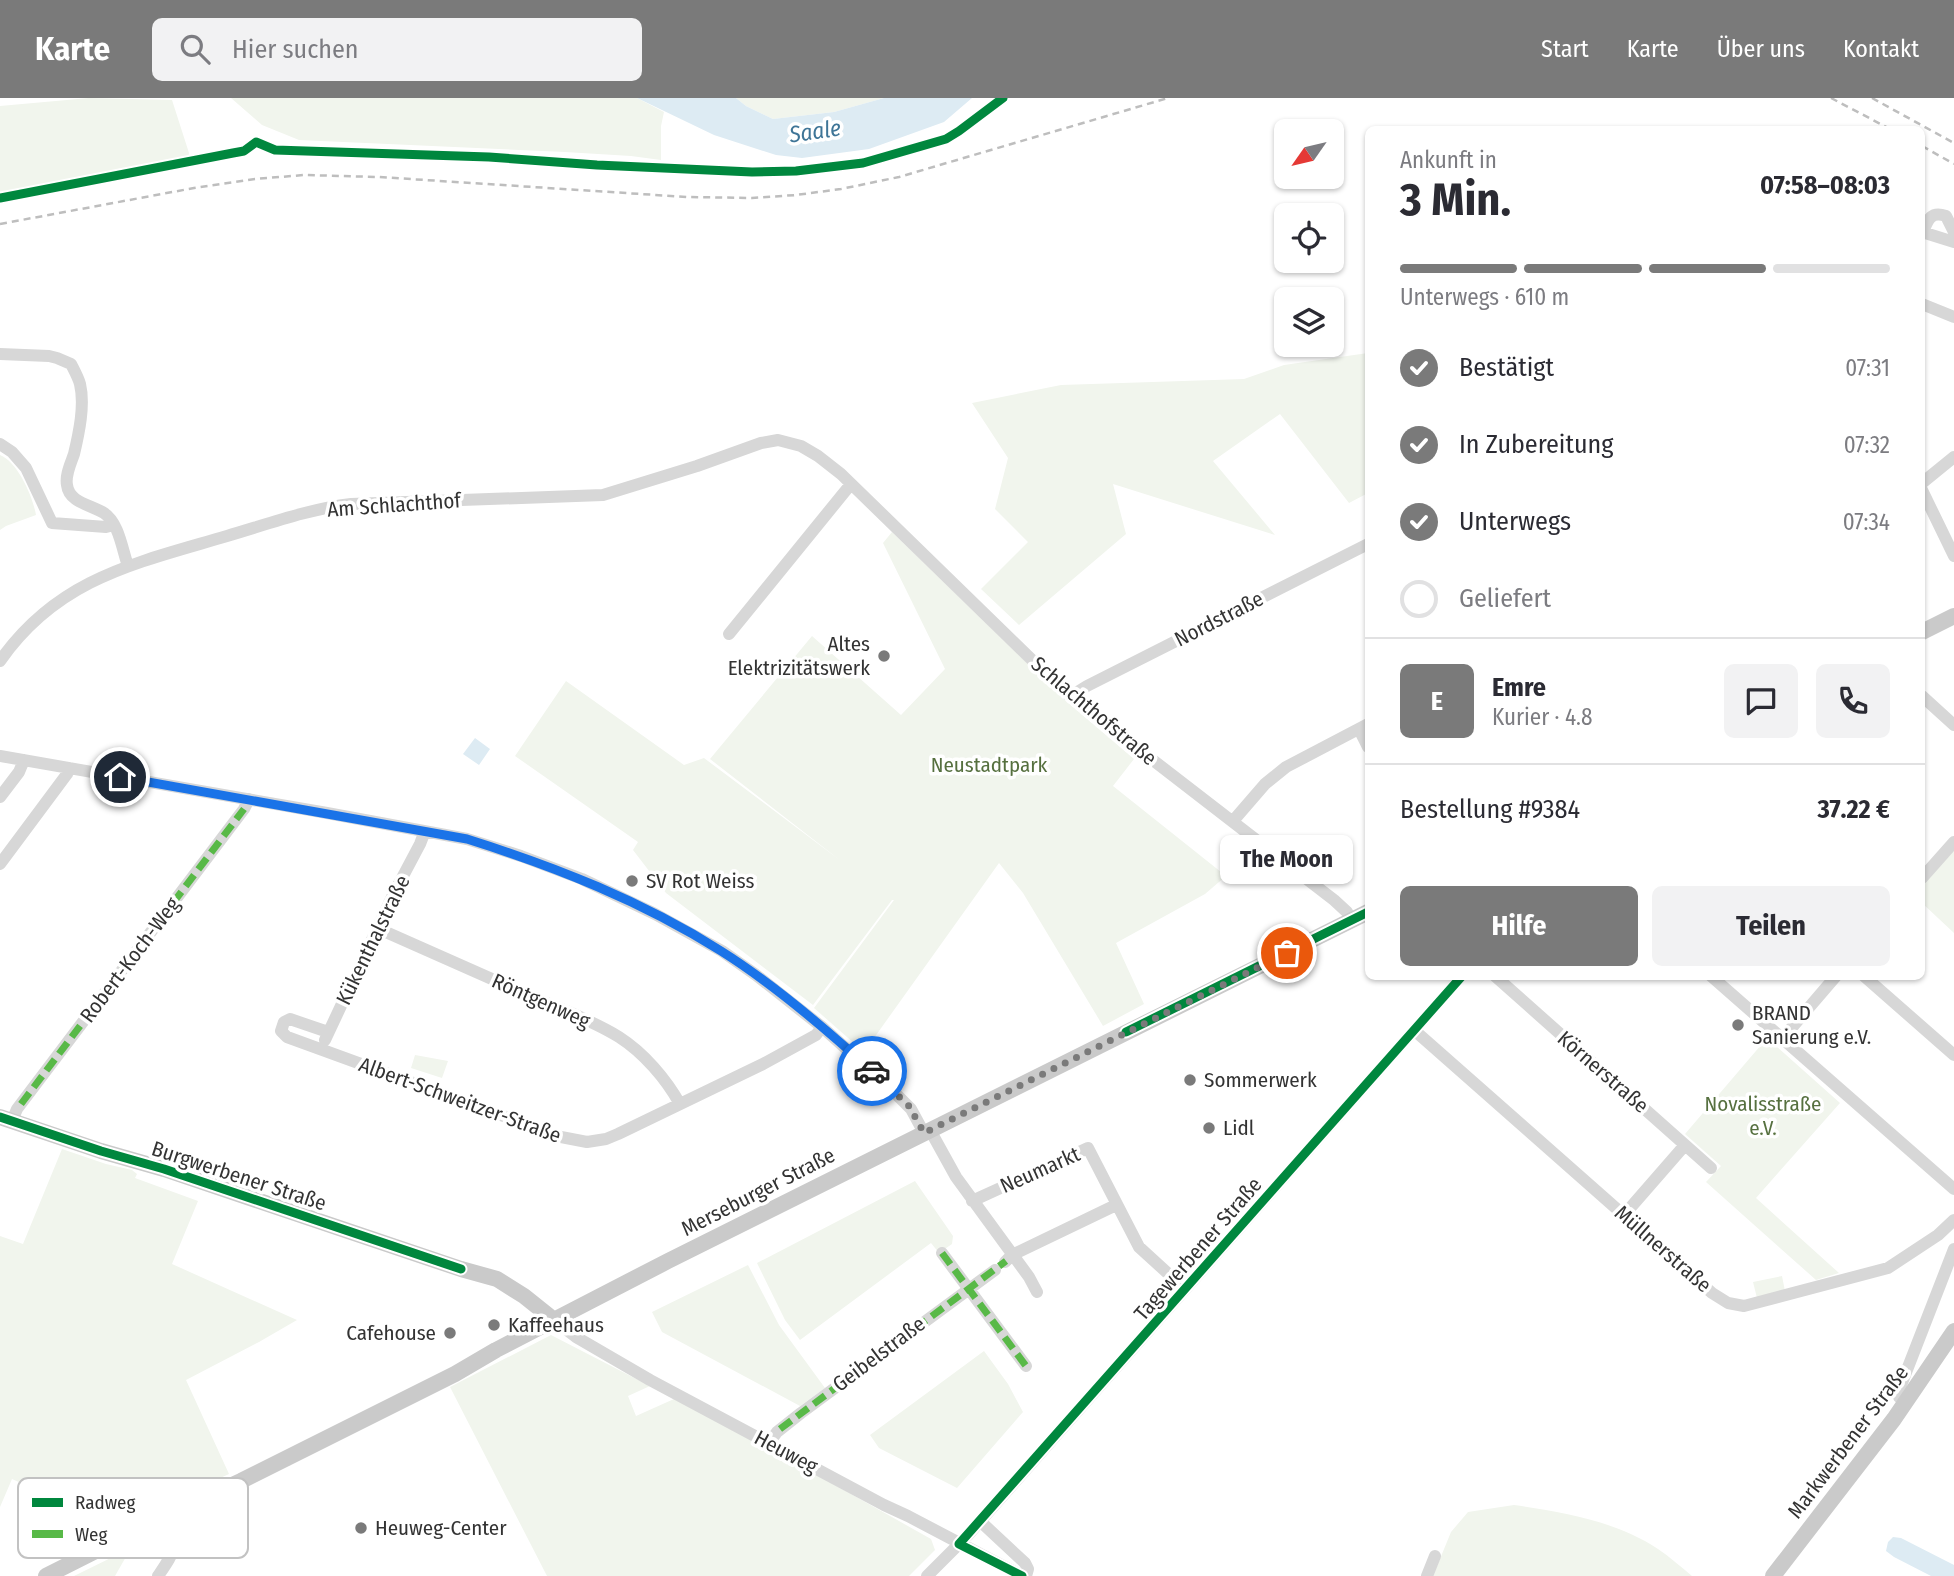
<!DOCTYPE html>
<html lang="de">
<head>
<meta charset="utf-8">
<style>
  body { margin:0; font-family:"Fira Sans Condensed",sans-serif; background:#f2f2f3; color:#2b2b33; height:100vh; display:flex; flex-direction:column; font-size:26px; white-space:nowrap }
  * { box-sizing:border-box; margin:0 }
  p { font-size:23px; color:#7c7c81 }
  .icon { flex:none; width:38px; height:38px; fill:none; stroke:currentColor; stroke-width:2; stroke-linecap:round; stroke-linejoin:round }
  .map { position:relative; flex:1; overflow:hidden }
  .details { position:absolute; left:1365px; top:28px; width:560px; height:854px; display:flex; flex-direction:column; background:#fff; border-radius:10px; box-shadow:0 2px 5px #0004 }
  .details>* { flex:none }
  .needle { width:46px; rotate:236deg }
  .buttons { position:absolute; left:1274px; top:21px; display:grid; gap:14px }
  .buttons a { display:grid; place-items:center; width:70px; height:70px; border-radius:10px; background:#fff; box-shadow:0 2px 5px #0004; font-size:35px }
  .pin { position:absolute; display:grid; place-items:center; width:60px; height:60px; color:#fff; margin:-30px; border:4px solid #fff; border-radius:50%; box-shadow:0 2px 7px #0007 }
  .courier { position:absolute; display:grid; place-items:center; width:70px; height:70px; margin:-35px; border:5px solid #1a73e8; border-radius:50%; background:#fff; color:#222; box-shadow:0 2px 9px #0007 }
  .bubble { position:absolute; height:49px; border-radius:10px; background:#fff; box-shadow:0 2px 5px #0004; font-size:23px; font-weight:700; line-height:49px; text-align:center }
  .summary em { font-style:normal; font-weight:700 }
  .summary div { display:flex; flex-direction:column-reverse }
  .summary { display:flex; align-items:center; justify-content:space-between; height:119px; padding:0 35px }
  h1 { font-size:46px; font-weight:700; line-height:52px }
  .bar { display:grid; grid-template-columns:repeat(4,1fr); gap:10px 7px; align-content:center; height:84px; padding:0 35px }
  .bar i { height:9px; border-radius:5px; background:#e1e1e2 }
  .bar .current { background:#7a7a7a }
  .bar p { grid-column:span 4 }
  .line { display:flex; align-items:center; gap:18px; padding:0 35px; border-top:2px solid #e1e1e2 }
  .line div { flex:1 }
  .round { display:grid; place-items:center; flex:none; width:74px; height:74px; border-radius:10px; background:#f2f2f3 }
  ol { padding:0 35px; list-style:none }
  li { display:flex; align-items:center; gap:21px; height:77px }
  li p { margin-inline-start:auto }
  li .icon { padding:7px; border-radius:50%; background:#7a7a7a; color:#fff; stroke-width:4 }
  li:last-child { color:#7c7c81 }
  li i { width:38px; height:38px; border:4px solid #e1e1e2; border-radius:50% }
  .button { display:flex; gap:14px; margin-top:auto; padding:14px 35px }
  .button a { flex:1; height:80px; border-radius:10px; background:#7a7a7a; color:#fff; font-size:28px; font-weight:700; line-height:80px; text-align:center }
  .button a+a { background:#f2f2f3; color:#2b2b33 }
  header { display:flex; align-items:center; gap:42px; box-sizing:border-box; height:98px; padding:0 35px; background:#7a7a7a; color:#fff }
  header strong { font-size:33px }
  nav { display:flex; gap:38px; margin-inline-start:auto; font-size:24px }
  .search { width:490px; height:63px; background:#f2f2f3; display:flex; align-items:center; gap:18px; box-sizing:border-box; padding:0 24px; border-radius:10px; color:#7c7c81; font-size:26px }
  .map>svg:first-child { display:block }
</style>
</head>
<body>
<header>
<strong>Karte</strong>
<div class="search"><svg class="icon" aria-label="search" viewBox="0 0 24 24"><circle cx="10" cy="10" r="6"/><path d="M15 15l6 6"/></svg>Hier suchen</div>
<nav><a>Start</a><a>Karte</a><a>Über uns</a><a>Kontakt</a></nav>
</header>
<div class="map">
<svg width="1954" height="1478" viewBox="0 0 1954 1478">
  <rect width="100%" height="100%" fill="#fff"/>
  <path fill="#f1f5ed" d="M89 0 172 2 189 55 188 60 0 96V8Z
    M231 0H637L664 14 661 28V62L631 58 565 54 299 42 262 27Z
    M736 0H884L834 14 773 21 746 8Z
    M1368 255V395L1349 405 1280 316 1213 363 1275 437 1113 386 1126 436 1019 527 981 491 1028 444 995 411 1008 360 972 305 1061 287 1244 281 1284 267Z
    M0 357C18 364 33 399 36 417L6 428 0 432Z
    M892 434 1066 603 1134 661 1113 688 1226 778 1205 796 1116 845 1144 906 1103 928 1023 795 999 765 864 954 814 910 894 802H892L813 907 666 795 633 752 638 744 515 658 566 583 684 667 704 660 841 763 710 661 812 538 901 617 945 571 883 445Z
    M1954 752V835L1922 805V788Z
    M1767 940 1840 1005 1756 1100 1839 1175 1816 1182 1706 1084 1721 1068 1685 1036Z
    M415 957 448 963 442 980 411 970Z
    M62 1051 106 1066 132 1072 137 1076 135 1080 198 1103 172 1166 297 1222 259 1244 186 1282 229 1376 116 1428 12 1381 0 1409V1138L23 1146Z
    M915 1083 953 1138 952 1146 939 1155 931 1145 800 1242 785 1222 757 1165Z
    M748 1167 779 1227 825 1290 800 1308 662 1234 652 1214Z
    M1782 1178 1785 1193 1757 1200 1753 1184Z
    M551 1237 650 1288 628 1298 636 1318 674 1301 737 1332 931 1441 935 1452 909 1478H547L450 1289Z
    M984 1253 1008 1286 1023 1314 957 1390 879 1350 870 1337Z
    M1514 1407C1563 1414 1616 1423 1658 1451 1670 1459 1681 1469 1692 1478H1433L1451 1434 1468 1414Z
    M131 1450 115 1478H74Z"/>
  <path fill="#ddebf3" d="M637 0H736L746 8 773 21 834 14 884 0H972L944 24 869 51 802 60 776 57 714 37Z
    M475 640 490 651 479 667 463 656Z
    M1893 1439 1901 1440 1954 1467V1478H1931L1894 1459 1886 1453 1888 1444Z"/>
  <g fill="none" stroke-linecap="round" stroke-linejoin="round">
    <path stroke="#d7d7d7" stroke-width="12" d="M1922 134 1954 144
      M1923 134C1928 121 1931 113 1946 118L1954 134
      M1922 206 1954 219
      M0 256 49 258 57 260 71 266C74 272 78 279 80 286 85 307 79 335 74 356 71 365 65 377 67 387 69 405 92 407 104 415 119 425 122 451 128 468
      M0 346 12 354 26 370 52 425 106 429 114 427
      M1922 385 1954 359
      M1922 392 1954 458
      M729 536 851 386
      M0 563C58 480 136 465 227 438 268 426 309 411 351 406L603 397 697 368 761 345 778 342 801 348 818 358 841 376 1066 595 1334 802 1347 814 1351 823
      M1922 598 1954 627
      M1072 600 1079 593 1087 588 1368 446
      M1359 631 1368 649
      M0 658 327 715 467 741 521 758 582 781 655 816 722 853 756 877 822 929 890 990 911 1011 924 1035
      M0 699 19 674 24 662
      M1233 723 1265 686 1286 669 1368 626
      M0 766 67 676 69 670
      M1922 780 1954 744
      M379 831C429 853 480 876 531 898 560 911 592 922 619 939 644 955 666 981 680 1006
      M1495 878 1711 1070
      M1711 878 1954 1091
      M1864 878 1954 957
      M1414 932 1712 1195 1728 1205 1744 1208 1888 1170 1938 1137 1954 1122
      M328 934 290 921 284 924 281 933 287 939 561 1039 587 1044 606 1041 618 1036 763 966 816 937 822 929
      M1782 941 1836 878
      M325 942 393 797 420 746 425 733
      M12 1023 17 1011 244 711 249 701
      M930 1032 956 1079 1029 1179 1037 1194
      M972 1103 1088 1050 1139 1149 1185 1191
      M1624 1117 1685 1047
      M942 1155 1026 1268
      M1005 1164 1012 1157 1116 1107
      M554 1222 576 1239 650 1282 884 1407 908 1418 1022 1478
      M1906 1304 1899 1299 1898 1295 1954 1151
      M769 1345 777 1334 801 1315 995 1172
      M980 1423 1025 1465 1028 1471 1026 1478
      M158 1478C173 1456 183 1443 169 1416
      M927 1478 968 1437 1462 878
      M1427 1478 1435 1458"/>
    <path stroke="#cacaca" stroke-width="16" d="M1922 534 1954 518
      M0 1019 101 1053 164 1071 461 1171 497 1181 524 1198 554 1222
      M46 1478 169 1416 241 1383 455 1276 496 1252 668 1163 1368 814
      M1773 1478 1894 1321 1954 1233"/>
    <path stroke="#bebebe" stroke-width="2.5" stroke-dasharray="7 5" stroke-linecap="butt" d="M1831 0 1892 32
      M1872 0 1954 45
      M1922 48 1954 66
      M0 126 194 90 255 81 304 77 379 79 687 99 752 100 796 97 841 91 899 79 1168 0"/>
    <path stroke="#58b947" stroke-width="7" stroke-dasharray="14 7" stroke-linecap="butt" d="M21 1006 244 711
      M942 1155 1026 1268
      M780 1331 1006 1163"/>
    <defs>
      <path id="cycleway" d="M0 100 233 55 244 53 256 44 275 52 489 59 597 67 752 74 796 73 863 65 946 41 959 33 1003 0
        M1126 934 1368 814
        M0 1019 101 1053 164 1071 461 1171
        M1022 1478 959 1446 1462 878"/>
    </defs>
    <use href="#cycleway" stroke="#fff" stroke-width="13"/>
    <use href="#cycleway" stroke="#00873e" stroke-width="9"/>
  </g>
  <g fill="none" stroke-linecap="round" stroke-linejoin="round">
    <path stroke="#7a7a7a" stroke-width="7" stroke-dasharray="0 12.6" d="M872 973 909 1008 924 1035 1287 855"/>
    <path stroke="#1a73e8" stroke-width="9" d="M120 679 467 741C556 769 642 803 721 853 775 887 825 930 872 973"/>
  </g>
  <g fill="#7a7a7a" stroke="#fff" stroke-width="2.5">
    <circle cx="884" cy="558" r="7"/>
    <circle cx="632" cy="783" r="7"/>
    <circle cx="1738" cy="927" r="7"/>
    <circle cx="1190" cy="982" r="7"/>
    <circle cx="1209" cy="1030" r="7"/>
    <circle cx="494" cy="1227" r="7"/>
    <circle cx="450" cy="1235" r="7"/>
    <circle cx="361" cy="1430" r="7"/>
  </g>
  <g text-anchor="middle" stroke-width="7" stroke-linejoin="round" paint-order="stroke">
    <g font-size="21" fill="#333" stroke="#fff">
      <text transform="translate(394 407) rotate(-4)" y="7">Am Schlachthof</text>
      <text transform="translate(1219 521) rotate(-27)" y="7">Nordstraße</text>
      <text transform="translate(1094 613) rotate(40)" y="7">Schlachthofstraße</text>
      <text transform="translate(373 842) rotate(-64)" y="7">Kükenthalstraße</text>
      <text transform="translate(130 862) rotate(-53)" y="7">Robert-Koch-Weg</text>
      <text transform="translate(541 903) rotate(24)" y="7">Röntgenweg</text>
      <text transform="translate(1603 974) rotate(41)" y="7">Körnerstraße</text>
      <text transform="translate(460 1002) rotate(20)" y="7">Albert-Schweitzer-Straße</text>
      <text transform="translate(1040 1072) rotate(-24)" y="7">Neumarkt</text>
      <text transform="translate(239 1078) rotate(18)" y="7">Burgwerbener Straße</text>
      <text transform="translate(758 1094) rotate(-27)" y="7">Merseburger Straße</text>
      <text transform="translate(1198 1151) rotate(-49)" y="7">Tagewerbener Straße</text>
      <text transform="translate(1663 1151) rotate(41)" y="7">Müllnerstraße</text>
      <text transform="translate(879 1256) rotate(-37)" y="7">Geibelstraße</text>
      <text transform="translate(1848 1344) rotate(-53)" y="7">Markwerbener Straße</text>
      <text transform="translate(786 1354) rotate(28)" y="7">Heuweg</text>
    </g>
    <g font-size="21" fill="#333" stroke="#fff" text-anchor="start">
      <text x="870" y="553" text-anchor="end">Altes<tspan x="870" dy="24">Elektrizitätswerk</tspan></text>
      <text x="646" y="790">SV Rot Weiss</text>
      <text x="1752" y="922">BRAND<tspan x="1752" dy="24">Sanierung e.V.</tspan></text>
      <text x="1204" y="989">Sommerwerk</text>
      <text x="1223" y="1037">Lidl</text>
      <text x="508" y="1234">Kaffeehaus</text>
      <text x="436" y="1242" text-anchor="end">Cafehouse</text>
      <text x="375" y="1437">Heuweg-Center</text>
    </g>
    <g font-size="21" fill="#56703f" stroke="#fff">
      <text x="989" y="674">Neustadtpark</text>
      <text x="1763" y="1013">Novalisstraße<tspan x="1763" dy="24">e.V.</tspan></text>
    </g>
    <g font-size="23" font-style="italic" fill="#3f7597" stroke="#fff">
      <text transform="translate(815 33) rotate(-8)" y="8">Saale</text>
    </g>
  </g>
  <rect x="18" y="1380" width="230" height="80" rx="10" fill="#fff" stroke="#c2c2c2" stroke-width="2"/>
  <rect x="32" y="1400" width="31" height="9" fill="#00873e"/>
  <rect x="32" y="1432" width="31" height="8" fill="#58b947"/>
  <g font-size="19" fill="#333">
    <text x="75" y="1411">Radweg</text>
    <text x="75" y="1443">Weg</text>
  </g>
</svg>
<div class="buttons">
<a><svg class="needle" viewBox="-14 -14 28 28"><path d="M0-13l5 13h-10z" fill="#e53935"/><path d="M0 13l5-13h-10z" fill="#7c7c81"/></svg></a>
<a><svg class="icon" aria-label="locate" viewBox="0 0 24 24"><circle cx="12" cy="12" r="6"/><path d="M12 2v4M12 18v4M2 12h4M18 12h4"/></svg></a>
<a><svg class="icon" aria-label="layers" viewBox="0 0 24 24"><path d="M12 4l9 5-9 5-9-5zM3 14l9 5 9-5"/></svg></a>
</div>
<div class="pin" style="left:1287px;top:855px;background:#ea580c"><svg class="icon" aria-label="bag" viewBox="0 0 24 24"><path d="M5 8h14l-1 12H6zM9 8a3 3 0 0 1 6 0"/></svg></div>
<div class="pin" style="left:120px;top:679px;background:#1f2937"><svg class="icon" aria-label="home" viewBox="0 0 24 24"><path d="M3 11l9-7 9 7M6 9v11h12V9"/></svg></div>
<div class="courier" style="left:872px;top:973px"><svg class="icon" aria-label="car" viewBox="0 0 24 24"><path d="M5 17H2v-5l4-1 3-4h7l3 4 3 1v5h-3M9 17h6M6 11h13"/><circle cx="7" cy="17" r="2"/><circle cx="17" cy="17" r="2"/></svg></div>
<div class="bubble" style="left:1220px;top:737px;width:133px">The Moon</div>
<section class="details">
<div class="summary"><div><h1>3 Min.</h1><p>Ankunft in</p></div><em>07:58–08:03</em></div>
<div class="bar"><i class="current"></i><i class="current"></i><i class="current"></i><i></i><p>Unterwegs · 610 m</p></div>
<ol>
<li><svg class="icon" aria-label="check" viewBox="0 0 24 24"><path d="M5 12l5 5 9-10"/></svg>Bestätigt<p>07:31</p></li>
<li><svg class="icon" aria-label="check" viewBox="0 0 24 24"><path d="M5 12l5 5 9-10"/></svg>In Zubereitung<p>07:32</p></li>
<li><svg class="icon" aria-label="check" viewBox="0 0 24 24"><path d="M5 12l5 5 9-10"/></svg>Unterwegs<p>07:34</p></li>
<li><i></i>Geliefert</li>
</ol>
<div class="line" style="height:126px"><b class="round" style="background:#7a7a7a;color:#fff">E</b><div><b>Emre</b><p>Kurier · 4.8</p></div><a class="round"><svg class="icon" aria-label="chat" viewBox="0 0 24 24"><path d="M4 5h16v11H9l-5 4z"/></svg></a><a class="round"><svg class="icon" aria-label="phone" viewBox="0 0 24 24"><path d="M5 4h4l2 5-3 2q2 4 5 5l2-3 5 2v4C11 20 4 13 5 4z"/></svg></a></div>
<div class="line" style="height:91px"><div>Bestellung #9384</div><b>37.22 €</b></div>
<div class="button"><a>Hilfe</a><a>Teilen</a></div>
</section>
</div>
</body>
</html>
